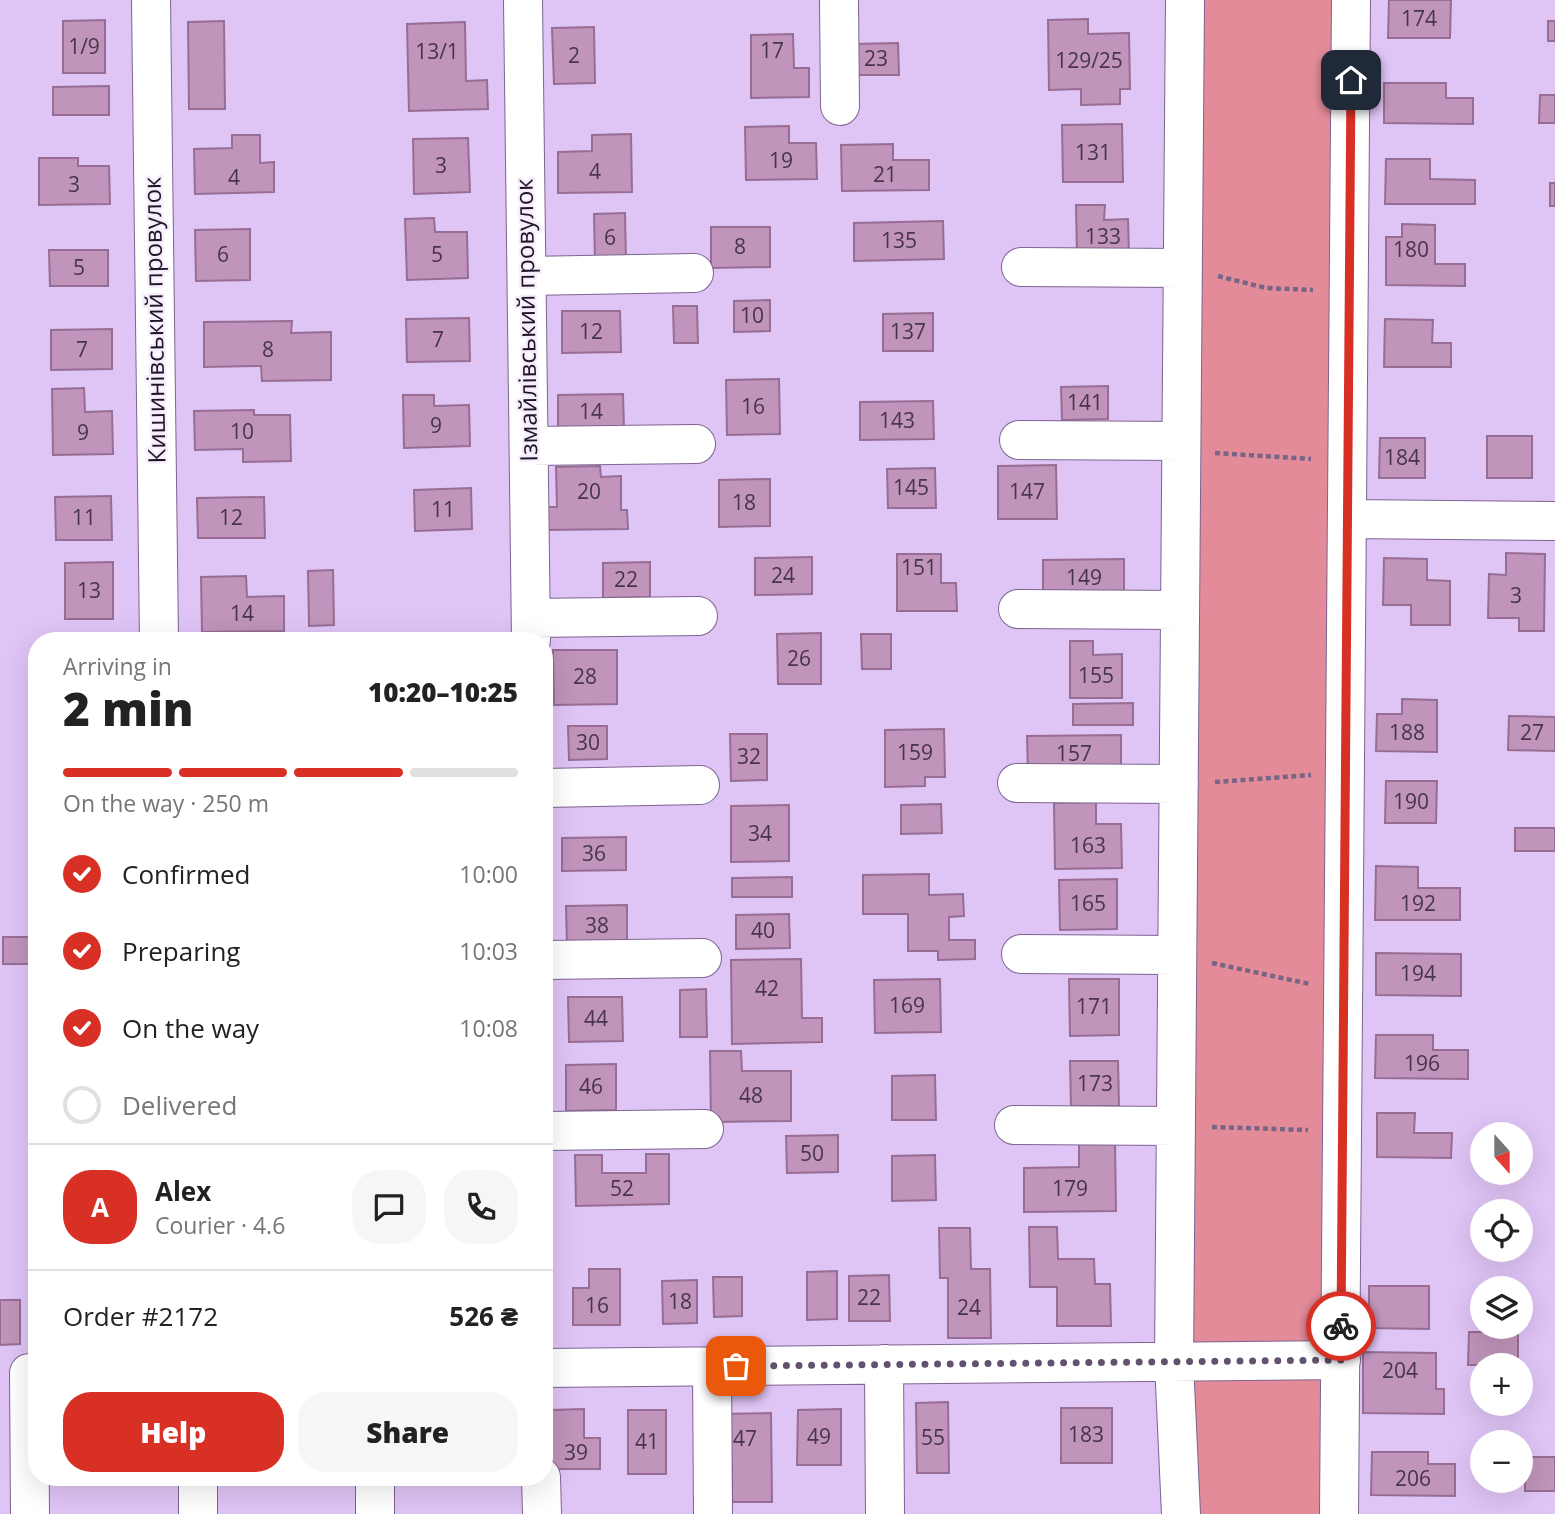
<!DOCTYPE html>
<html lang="en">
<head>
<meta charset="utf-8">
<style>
  body { margin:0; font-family:"Open Sans",sans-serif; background:#f6f6f6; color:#222; height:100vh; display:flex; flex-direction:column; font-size:26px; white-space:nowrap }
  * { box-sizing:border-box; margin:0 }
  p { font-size:23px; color:#767676 }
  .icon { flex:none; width:38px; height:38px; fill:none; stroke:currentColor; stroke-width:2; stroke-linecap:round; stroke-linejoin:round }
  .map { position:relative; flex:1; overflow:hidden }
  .details { position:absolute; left:28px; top:632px; width:525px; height:854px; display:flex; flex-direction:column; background:#fff; border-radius:28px; box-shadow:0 7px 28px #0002 }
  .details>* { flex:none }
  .needle { width:46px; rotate:159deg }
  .buttons { position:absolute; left:1470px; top:1122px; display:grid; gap:14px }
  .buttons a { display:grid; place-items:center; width:63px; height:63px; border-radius:50%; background:#fff; box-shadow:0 7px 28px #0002; font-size:35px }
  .pin { position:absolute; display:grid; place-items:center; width:60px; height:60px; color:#fff; margin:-30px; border-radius:14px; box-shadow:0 4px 10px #0006 }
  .courier { position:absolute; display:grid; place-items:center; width:70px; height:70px; margin:-35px; border:5px solid #d93025; border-radius:50%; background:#fff; color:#222; box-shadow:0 2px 9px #0007 }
  .summary em { font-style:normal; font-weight:800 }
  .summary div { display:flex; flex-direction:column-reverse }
  .summary { display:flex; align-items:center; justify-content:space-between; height:119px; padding:0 35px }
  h1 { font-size:46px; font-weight:800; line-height:52px }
  .bar { display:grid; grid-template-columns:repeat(4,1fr); gap:10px 7px; align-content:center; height:84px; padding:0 35px }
  .bar i { height:9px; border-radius:5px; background:#e0e0e0 }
  .bar .active { background:#d93025 }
  .bar p { grid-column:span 4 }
  .line { display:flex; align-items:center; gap:18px; padding:0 35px; border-top:2px solid #e0e0e0 }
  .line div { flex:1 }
  .round { display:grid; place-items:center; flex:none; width:74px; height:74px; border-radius:28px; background:#f6f6f6 }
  ol { padding:0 35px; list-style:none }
  li { display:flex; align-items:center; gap:21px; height:77px }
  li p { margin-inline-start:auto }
  li .icon { padding:7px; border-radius:50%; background:#d93025; color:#fff; stroke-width:4 }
  li:last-child { color:#767676 }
  li i { width:38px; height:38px; border:4px solid #e0e0e0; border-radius:50% }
  .action { display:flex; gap:14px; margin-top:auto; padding:14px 35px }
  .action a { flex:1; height:80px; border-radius:28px; background:#d93025; color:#fff; font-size:28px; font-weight:800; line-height:80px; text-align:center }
  .action a+a { background:#f6f6f6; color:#222 }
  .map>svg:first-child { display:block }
</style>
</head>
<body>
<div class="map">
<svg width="1555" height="1514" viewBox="0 0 1555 1514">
  <rect width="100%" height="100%" fill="#dfc4f6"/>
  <path fill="#e38b99" d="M1194 0H1344L1332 1514H1192Z"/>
  <path fill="#c094bb" stroke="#976d93" stroke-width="2" d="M1389 0H1451L1450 38H1388Z
    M1088 19V34L1129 33 1130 89H1120V104L1081 105V89L1049 90 1048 20Z
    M105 20V73H63V21Z
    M224 21 225 109H189L188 22Z
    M1548 21H1555V41H1548Z
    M465 22 466 81 487 80 488 109 409 111 407 24Z
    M594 27 595 83 554 84 552 28Z
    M793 34 794 68H809V97L751 98V35Z
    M898 43 899 75H855L854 44Z
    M1384 83H1446V98H1473V124L1384 123Z
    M109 86V115H53V87Z
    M1540 95H1555V123H1539Z
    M1122 124 1123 182H1063L1062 125Z
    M789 126V143H816L817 179 746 180 745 127Z
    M631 134 632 192 558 193V152L592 151V135Z
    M232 135H260V163L274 162V192L195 194 194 149 232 148Z
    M468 138 470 192 414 194 413 139Z
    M893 144V160H929V190L842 191 841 145Z
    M39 158H78V166H109L110 204 39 205Z
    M1386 159H1430V179L1475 180V204H1385Z
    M1550 183H1555V206H1550Z
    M1076 205H1105L1104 220 1128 219 1129 254 1077 255Z
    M625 213 626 262 595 263 594 214Z
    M434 218 435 232H467L468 278 407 280 405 219Z
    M943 221 944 259 854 261V223Z
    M1402 224 1435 225V264H1465V286L1386 285V237H1402Z
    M711 227H770V267L711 268Z
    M250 229V280L196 281 195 230Z
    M49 250H108V286H50Z
    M770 300V331L734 332V301Z
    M673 306H697L698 343H674Z
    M562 311H620L621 352 562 353Z
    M933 313V351H883V314Z
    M469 318 470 361 407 362 406 319Z
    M1385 319 1433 320 1432 343H1451V367H1384Z
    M292 321 291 333 331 332V380L262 381 261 366 204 367V322Z
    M112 329V369L51 370V330Z
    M779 379 780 434 727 435 726 380Z
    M1108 386V419L1062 420 1061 387Z
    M84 388 85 412 112 411 113 454 53 455 52 389Z
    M623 394 624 428 558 429V395Z
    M403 395H434V406L469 405 470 446 404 448Z
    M933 401 934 439 860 440V402Z
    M254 410V415H290L291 461 243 462V449L195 450 194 411Z
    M1487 436H1532V478H1487Z
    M1380 438H1425V478H1379Z
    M1056 465 1057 519H998V466Z
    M600 466 601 477 621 476V510H627L628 529 546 530V507H557L556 467Z
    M935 468 936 508H888L887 469Z
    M770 479V526L719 527V480Z
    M471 488 472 529 415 531 414 490Z
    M111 496 112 540H56L55 497Z
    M264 497 265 538H198L197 498Z
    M1506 553 1545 554 1544 631H1519V618H1488L1489 574 1506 575Z
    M897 554H941V583H956L957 611H897Z
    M812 557V594L755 595V558Z
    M1384 558 1427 559V580L1450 581V625H1411V605H1383Z
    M1124 559V595L1043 596V560Z
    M113 562V619H65V563Z
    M650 562V597L603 598V563Z
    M333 570 334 625 309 626 308 571Z
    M246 576 247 597 284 596V631L202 632 201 577Z
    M821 633V684H778L777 634Z
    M861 634H891V669H862Z
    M1070 641H1093V655L1122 654V698H1070Z
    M553 650H617V704L554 705Z
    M1402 699 1437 700V752L1376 751 1377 714H1402Z
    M1133 703V725H1073V704Z
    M1509 716 1555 717V751L1508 750Z
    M568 726H607V759L569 760Z
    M944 729 945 777H925V786L885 787V730Z
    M730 734H767V780L731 781Z
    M1121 735V771L1028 772 1027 736Z
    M1386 781H1437L1436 823H1385Z
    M1096 802V824H1121L1122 868 1055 869 1054 803Z
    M941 804 942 833 901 834V805Z
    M789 805V861L731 862V806Z
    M1515 828H1555V851H1515Z
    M626 837V870L562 871V838Z
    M1376 866 1418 867V888H1460V920H1375Z
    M929 874V895L963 894 964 916 949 917V940H975V959L938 960V951H908V914H863V875Z
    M792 877V897H732V878Z
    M1117 879V929L1060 930 1059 880Z
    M627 905V946L567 947 566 906Z
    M789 914 790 948 736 949V915Z
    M3 937H37V964H3Z
    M1376 953 1461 954V996L1376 995Z
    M801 959 802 1018H822V1042L732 1044 731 960Z
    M940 979 941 1032 875 1033 874 980Z
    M1069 979H1119V1035L1070 1036Z
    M706 989 707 1037H680V990Z
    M568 997H622L623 1041 569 1042Z
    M1376 1035H1433V1050H1468V1079L1375 1078Z
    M710 1051H741L742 1071H791V1121L711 1122Z
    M1070 1061H1118L1119 1106H1071Z
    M616 1064V1110L566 1111V1065Z
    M935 1075 936 1120H892V1076Z
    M1377 1113H1415L1414 1133H1452L1451 1158 1377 1157Z
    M838 1135V1172L787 1173 786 1136Z
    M1079 1143H1115L1116 1211 1024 1212V1168L1079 1167Z
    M646 1154H669V1204L576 1206 575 1155H602V1173H646Z
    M935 1155 936 1200 892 1201V1156Z
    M1029 1227H1057L1058 1259H1094L1095 1284H1110L1111 1326H1057V1287H1030Z
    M939 1228H970L971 1269H990L991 1338H948V1278H940Z
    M589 1269H620V1325H573V1288H589Z
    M837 1271V1319L807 1320V1272Z
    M889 1275 890 1321H849V1276Z
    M713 1277H742V1316L714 1317Z
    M697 1280V1323L663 1324 662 1281Z
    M1369 1286H1429V1329L1369 1328Z
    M0 1300H20V1344L0 1345Z
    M1469 1332H1518V1365H1468Z
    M1363 1352 1436 1353V1389H1444V1414L1363 1413Z
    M948 1402 949 1473H917L916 1403Z
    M1061 1408H1112V1463H1061Z
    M584 1409V1438H600V1469H551V1410Z
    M841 1409V1465H797L798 1410Z
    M628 1410H666V1474H628Z
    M771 1413 772 1502H732V1464H719L718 1414Z
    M1372 1452H1428V1464H1455V1496L1371 1495Z
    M1525 1457H1555V1491H1525Z
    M454 1477H500V1484L454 1485Z"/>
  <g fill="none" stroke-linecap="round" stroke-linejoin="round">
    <defs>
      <path id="minor" d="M151 0 159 640
        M523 0 531 640
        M839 0 840 106
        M1021 267 1183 268
        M527 276 694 273
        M1019 440 1181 441
        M529 446 696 444
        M1347 519 1555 521
        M1018 609 1180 610
        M531 618 698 616
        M1017 783 1179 784
        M544 788 700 785
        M1021 954 1177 955
        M544 960 702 958
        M1014 1125 1176 1126
        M544 1131 704 1129
        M884 1364 885 1514
        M712 1366 713 1514
        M544 1368 1341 1360
        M29 1373 30 1514
        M198 1477V1514
        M375 1477V1514
        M541 1477 542 1514
        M1181 1514 1174 1362 1185 0
        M1339 1514 1351 0"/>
    </defs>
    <use href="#minor" stroke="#7d6491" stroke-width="40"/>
    <path stroke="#776586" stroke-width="4.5" stroke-dasharray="5 3.5" stroke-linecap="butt" d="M1218 276 1266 288 1313 290
      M1215 453 1311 459
      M1215 782 1311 775
      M1212 963 1310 984
      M1212 1127 1308 1130"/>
    <use href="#minor" stroke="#fff" stroke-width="38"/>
  </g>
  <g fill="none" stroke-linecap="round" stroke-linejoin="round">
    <path stroke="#62526f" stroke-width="7" stroke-dasharray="0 12.6" d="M736 1366 1341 1360V1326"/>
    <path stroke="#d93025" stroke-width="9" d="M1341 1326 1351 80"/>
  </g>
  <g text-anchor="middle" stroke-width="5" stroke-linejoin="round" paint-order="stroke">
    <g font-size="21" fill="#47354c">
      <text x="1419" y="26">174</text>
      <text x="84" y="54">1/9</text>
      <text x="772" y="58">17</text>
      <text x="437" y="59">13/1</text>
      <text x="574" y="63">2</text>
      <text x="876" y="66">23</text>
      <text x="1089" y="68">129/25</text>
      <text x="1093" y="160">131</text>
      <text x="781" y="168">19</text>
      <text x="441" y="173">3</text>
      <text x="595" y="179">4</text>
      <text x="885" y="182">21</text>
      <text x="234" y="185">4</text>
      <text x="74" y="192">3</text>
      <text x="1103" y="244">133</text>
      <text x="610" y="245">6</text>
      <text x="899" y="248">135</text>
      <text x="740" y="254">8</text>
      <text x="1411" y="257">180</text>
      <text x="223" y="262">6</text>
      <text x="437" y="262">5</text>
      <text x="79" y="275">5</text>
      <text x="752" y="323">10</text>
      <text x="591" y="339">12</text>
      <text x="908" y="339">137</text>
      <text x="438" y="347">7</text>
      <text x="82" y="357">7</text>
      <text x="268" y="357">8</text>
      <text x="1085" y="410">141</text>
      <text x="753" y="414">16</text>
      <text x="591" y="419">14</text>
      <text x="897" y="428">143</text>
      <text x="436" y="433">9</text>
      <text x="242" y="439">10</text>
      <text x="83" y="440">9</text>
      <text x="1402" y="465">184</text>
      <text x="911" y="495">145</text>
      <text x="589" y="499">20</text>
      <text x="1027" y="499">147</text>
      <text x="744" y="510">18</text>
      <text x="443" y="517">11</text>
      <text x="84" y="525">11</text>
      <text x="231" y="525">12</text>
      <text x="919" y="575">151</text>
      <text x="783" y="583">24</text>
      <text x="1084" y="585">149</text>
      <text x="626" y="587">22</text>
      <text x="89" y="598">13</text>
      <text x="1516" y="603">3</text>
      <text x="242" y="621">14</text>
      <text x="799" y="666">26</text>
      <text x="1096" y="683">155</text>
      <text x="585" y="684">28</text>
      <text x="1407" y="740">188</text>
      <text x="1532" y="740">27</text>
      <text x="588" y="750">30</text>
      <text x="915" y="760">159</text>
      <text x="1074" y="761">157</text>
      <text x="749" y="764">32</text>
      <text x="1411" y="809">190</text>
      <text x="760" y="841">34</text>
      <text x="1088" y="853">163</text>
      <text x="594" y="861">36</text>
      <text x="1088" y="911">165</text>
      <text x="1418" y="911">192</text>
      <text x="597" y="933">38</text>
      <text x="763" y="938">40</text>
      <text x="1418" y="981">194</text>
      <text x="767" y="996">42</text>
      <text x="907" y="1013">169</text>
      <text x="1094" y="1014">171</text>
      <text x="596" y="1026">44</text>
      <text x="1422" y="1071">196</text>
      <text x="1095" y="1091">173</text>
      <text x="591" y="1094">46</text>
      <text x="751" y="1103">48</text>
      <text x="812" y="1161">50</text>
      <text x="622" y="1196">52</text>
      <text x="1070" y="1196">179</text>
      <text x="869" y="1305">22</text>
      <text x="680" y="1309">18</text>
      <text x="597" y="1313">16</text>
      <text x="969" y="1315">24</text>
      <text x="1400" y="1378">204</text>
      <text x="1086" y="1442">183</text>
      <text x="819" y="1444">49</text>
      <text x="933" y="1445">55</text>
      <text x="745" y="1446">47</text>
      <text x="647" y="1449">41</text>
      <text x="576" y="1460">39</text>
      <text x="1413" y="1486">206</text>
    </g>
    <g font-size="24" fill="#1f1527" stroke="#f6eefd">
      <text transform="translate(155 320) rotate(-91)" y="8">Кишинівський провулок</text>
      <text transform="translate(527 320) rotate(-91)" y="8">Ізмайлівський провулок</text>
    </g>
  </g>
</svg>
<div class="buttons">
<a><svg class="needle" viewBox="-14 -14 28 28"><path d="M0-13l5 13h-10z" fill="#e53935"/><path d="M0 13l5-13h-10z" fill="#767676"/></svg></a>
<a><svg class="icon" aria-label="locate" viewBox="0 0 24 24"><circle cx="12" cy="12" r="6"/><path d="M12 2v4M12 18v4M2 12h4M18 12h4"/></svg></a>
<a><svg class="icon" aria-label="layers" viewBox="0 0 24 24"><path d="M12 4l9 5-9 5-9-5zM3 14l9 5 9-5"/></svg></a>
<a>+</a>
<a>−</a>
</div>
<div class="pin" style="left:736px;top:1366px;background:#ea580c"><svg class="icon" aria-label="bag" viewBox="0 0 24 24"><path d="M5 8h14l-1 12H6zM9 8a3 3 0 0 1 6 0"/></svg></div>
<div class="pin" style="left:1351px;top:80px;background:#1f2937"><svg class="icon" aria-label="home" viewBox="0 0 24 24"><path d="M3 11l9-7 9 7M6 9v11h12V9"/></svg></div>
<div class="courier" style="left:1341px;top:1326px"><svg class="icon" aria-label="bike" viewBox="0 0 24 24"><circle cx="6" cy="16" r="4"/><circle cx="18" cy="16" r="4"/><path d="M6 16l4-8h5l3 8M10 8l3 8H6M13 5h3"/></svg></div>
<section class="details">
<div class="summary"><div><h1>2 min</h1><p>Arriving in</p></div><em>10:20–10:25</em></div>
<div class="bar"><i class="active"></i><i class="active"></i><i class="active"></i><i></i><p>On the way · 250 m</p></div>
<ol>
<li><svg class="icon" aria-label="check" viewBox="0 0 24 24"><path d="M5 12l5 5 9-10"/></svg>Confirmed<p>10:00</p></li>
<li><svg class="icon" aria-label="check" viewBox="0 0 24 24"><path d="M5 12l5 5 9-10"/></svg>Preparing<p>10:03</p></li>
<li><svg class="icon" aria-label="check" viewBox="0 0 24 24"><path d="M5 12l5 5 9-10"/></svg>On the way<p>10:08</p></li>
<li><i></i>Delivered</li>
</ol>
<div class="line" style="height:126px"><b class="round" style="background:#d93025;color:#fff">A</b><div><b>Alex</b><p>Courier · 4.6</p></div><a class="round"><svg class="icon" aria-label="chat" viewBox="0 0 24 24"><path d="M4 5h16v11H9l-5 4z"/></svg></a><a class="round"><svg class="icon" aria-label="phone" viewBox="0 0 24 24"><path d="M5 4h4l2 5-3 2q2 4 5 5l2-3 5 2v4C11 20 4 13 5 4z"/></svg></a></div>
<div class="line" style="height:91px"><div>Order #2172</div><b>526 ₴</b></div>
<div class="action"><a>Help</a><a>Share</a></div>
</section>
</div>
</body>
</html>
